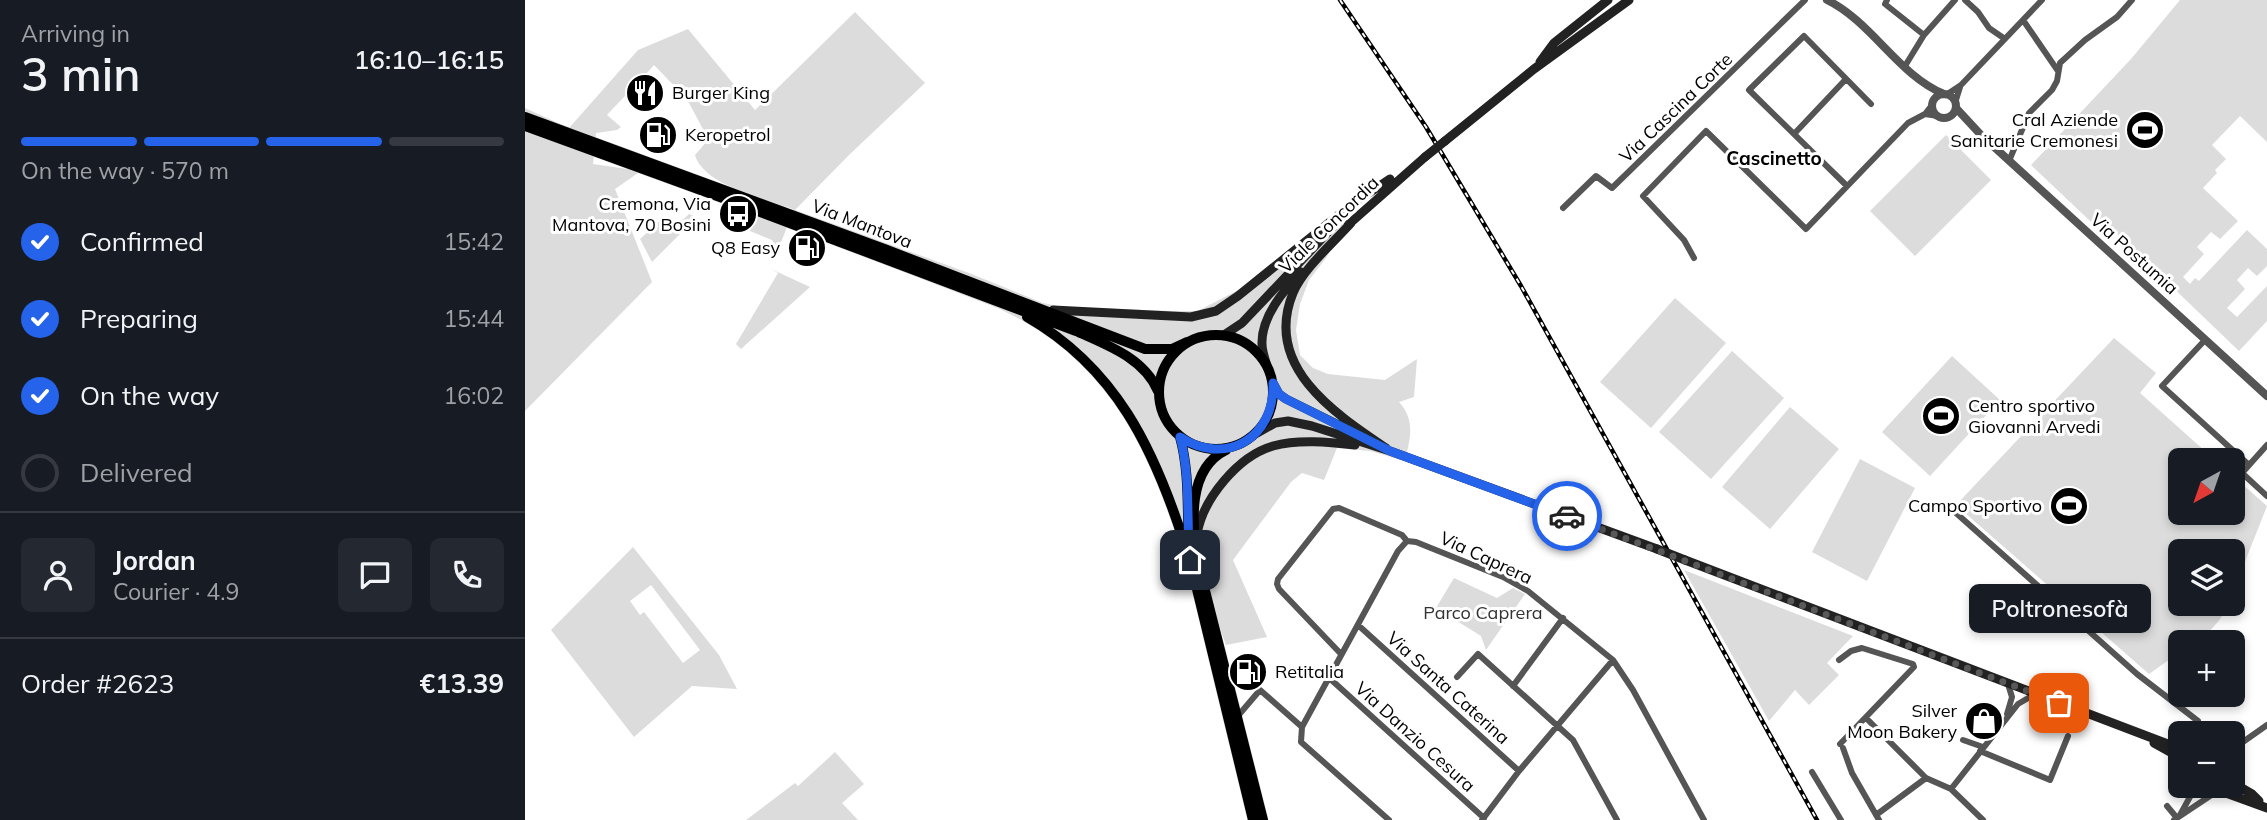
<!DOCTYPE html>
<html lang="en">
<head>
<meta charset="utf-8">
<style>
  body { margin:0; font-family:Mulish,sans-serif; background:#242831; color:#f1f3f6; height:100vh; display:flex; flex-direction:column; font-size:26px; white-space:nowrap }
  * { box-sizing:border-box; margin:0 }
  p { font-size:23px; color:#9ea1a6 }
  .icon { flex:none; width:38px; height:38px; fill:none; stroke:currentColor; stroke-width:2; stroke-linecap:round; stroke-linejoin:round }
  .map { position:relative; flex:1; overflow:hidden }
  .drawer { display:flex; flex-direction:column; background:#171b24; width:525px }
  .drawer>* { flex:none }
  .needle { width:46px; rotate:220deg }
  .controls { position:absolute; left:1643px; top:448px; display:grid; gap:14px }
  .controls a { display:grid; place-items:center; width:77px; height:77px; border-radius:10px; background:#171b24; box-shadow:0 4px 10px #0003; font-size:35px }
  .pin { position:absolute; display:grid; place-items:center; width:60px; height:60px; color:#fff; margin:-30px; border-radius:14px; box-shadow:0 4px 10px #0006 }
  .courier { position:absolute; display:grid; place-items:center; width:70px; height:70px; margin:-35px; border:5px solid #2563eb; border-radius:50%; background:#fff; color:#222; box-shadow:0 2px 9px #0007 }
  .bubble { position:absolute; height:49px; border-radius:10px; background:#171b24; box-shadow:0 4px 10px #0003; font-size:23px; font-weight:600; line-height:49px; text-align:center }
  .headline em { font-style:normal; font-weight:600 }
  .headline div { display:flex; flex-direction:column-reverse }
  .headline { display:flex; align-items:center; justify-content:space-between; height:119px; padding:0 21px }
  h1 { font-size:46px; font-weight:600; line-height:52px }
  .bar { display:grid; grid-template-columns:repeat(4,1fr); gap:10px 7px; align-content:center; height:84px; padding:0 21px }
  .bar i { height:9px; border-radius:5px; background:#363941 }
  .bar .current { background:#2563eb }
  .bar p { grid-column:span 4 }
  .line { display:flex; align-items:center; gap:18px; padding:0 21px; border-top:2px solid #363941 }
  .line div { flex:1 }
  .round { display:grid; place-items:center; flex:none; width:74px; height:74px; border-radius:10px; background:#242831 }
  ol { padding:0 21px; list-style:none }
  li { display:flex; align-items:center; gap:21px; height:77px }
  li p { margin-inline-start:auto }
  li .icon { padding:7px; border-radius:50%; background:#2563eb; color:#fff; stroke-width:4 }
  li:last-child { color:#9ea1a6 }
  li i { width:38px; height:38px; border:4px solid #363941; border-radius:50% }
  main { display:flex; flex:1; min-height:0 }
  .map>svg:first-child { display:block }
</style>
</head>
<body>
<main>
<section class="drawer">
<div class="headline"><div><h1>3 min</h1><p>Arriving in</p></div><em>16:10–16:15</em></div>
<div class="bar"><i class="current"></i><i class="current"></i><i class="current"></i><i></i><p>On the way · 570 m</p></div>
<ol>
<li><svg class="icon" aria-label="check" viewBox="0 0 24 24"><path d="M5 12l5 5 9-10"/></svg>Confirmed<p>15:42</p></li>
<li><svg class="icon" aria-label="check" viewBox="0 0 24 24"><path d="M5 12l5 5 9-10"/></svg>Preparing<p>15:44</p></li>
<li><svg class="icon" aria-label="check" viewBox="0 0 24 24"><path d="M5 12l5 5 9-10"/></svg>On the way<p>16:02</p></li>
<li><i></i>Delivered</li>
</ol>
<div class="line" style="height:126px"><a class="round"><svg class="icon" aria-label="person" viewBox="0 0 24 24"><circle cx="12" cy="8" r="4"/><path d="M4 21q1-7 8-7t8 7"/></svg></a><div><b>Jordan</b><p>Courier · 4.9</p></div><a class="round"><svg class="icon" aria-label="chat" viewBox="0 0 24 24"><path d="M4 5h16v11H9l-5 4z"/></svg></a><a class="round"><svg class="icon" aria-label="phone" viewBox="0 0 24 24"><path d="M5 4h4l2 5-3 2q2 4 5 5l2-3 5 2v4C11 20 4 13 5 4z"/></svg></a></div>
<div class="line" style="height:91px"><div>Order #2623</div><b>€13.39</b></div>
</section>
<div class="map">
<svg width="1742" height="820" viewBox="0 0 1742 820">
  <rect width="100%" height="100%" fill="#fff"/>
  <path fill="#dcdcdc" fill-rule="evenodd" d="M1655 0H1742V142L1715 116 1687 145 1701 159 1690 170 1692 173 1678 188 1713 221 1695 239 1686 232 1672 247 1679 254 1658 277 1665 284 1670 278 1674 281 1722 230 1742 249V266L1732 276 1723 268 1712 280 1720 289 1702 308 1712 317 1742 286V321L1714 351 1589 231 1582 237 1506 165 1606 59Z
    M330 12 400 83 324 155 270 210 444 273 518 303 538 307 648 311H673L715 289 821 212 825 218 801 258 784 280 775 304 771 330 775 355 788 368 803 374 860 380 892 359 889 397 874 402C891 421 885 438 880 461L845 451 812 448 799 480 777 473 766 482 708 560 742 637 701 645 632 458 598 402 562 359 516 330 475 309 262 227 253 250 247 240 225 231 222 224 229 214 262 227 268 209C240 199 178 185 170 155L183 140 181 135 162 99 129 65C114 83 98 97 82 115L96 127 92 130 71 133 68 164 116 171 90 189 127 282 0 411V108L44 128 113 50 163 29 230 110Z
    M1421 135 1466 180 1390 256 1345 211Z
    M164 214 171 217 166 223 127 262 115 239 138 218 149 228Z
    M246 269 285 287 216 349 211 344 253 273Z
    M1150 298 1201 343 1126 428 1075 382Z
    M1589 338 1631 373 1615 393 1690 460H1656V513H1708V476L1742 506 1708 592V551H1656V604H1703C1695 624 1678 642 1656 642L1655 652 1624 674 1431 505Z
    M1207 351 1259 398 1186 479 1134 432Z
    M1427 356 1475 400 1405 476 1357 432Z
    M1265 407 1314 449 1245 529 1197 487Z
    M1335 459 1390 488 1342 581 1287 552Z
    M108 547 194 655 212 689 167 686 109 737 26 630ZM126 585 175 650 158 663 119 612 115 615 105 601Z
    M1159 570 1328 636 1302 663 1314 675 1284 705 1270 690 1244 721Z
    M929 578 972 598 988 588 1000 594 961 650 956 636 911 608Z
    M310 752 339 784 317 803 333 820H221L270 783 273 786Z"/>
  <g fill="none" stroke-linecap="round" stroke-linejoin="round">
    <defs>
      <path id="primary" d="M0 117 362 250 620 349H647L662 342
        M0 126 217 205 551 331C582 345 619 358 633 391
        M502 317C591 368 629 449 659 542
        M634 392a57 57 0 1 1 114 0a57 57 0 1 1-114 0Z
        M655 437C666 477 661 519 665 560L728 820
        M701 450C662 469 667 523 672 559L738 820"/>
    </defs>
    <use href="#primary" stroke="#dbdbdb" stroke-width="11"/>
    <path stroke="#555" stroke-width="6" d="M1362 0 1360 4 1399 35
      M1440 0 1453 12 1464 28 1480 39
      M1498 20 1533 71
      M1380 66 1399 35 1430 0
      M1421 95 1436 85 1517 0
      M1430 103 1435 87
      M1400 114 1413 116
      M1269 134 1321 79
      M1484 161 1504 113 1527 90 1532 81 1535 63 1560 40 1592 17 1607 0
      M1322 186 1224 90 1279 36 1346 104
      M1038 208 1071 176 1087 188 1280 0
      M1169 258 1159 240 1118 196 1181 131 1281 229 1383 123 1400 114 1407 105
      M1680 340 1637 386 1724 465
      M1742 445 1717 473 1742 496
      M1422 505 1612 674 1673 721 1667 733
      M833 625 994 771
      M816 654 754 589 752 584 753 579 808 509 814 508 877 535 882 541
      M1314 660 1326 651 1337 648 1388 664 1389 667 1315 744
      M802 676 959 818
      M932 677 953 654 1048 740 1092 820
      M988 686 1038 618
      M1482 714 1487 697 1483 684
      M712 717 735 690 777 727 776 742 864 820
      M1341 718 1401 778 1426 789 1458 820
      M777 727 873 551 882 541 891 542 978 577 1003 591 1088 660 1108 690 1179 820
      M1438 740 1458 747
      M1318 748 1327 773 1354 820
      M1708 749 1742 725
      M1455 751 1525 780 1543 736
      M1287 772 1316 820
      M1426 789 1493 704 1510 694
      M1642 806 1652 818
      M1351 815 1401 778
      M1655 815 1671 786
      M957 820 994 771 1088 660
      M1649 820 1685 796 1689 789"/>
    <path stroke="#555" stroke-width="8" d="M1302 0C1347 22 1373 75 1419 94
      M1407 106a12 12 0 1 1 24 0a12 12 0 1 1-24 0Z
      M1431 108 1456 135 1742 396"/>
    <path stroke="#222" stroke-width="9" d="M1015 62 1029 43 1083 0
      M920 141 1009 69 1104 0
      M826 223C808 243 778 269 768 293 738 366 809 413 861 448
      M823 225 900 157
      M528 310 666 317 691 311 713 296 826 205 865 179
      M699 335 717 323 807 228
      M742 366C740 359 737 351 737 344 736 317 759 290 776 272
      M748 383 754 394 761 399 838 437
      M732 433 750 423 763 421 787 426 865 451 1132 549
      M672 534C678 499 713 456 748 446 773 439 804 442 830 445
      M1160 560 1656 749
      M1629 743 1656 758
      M1708 783 1727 794 1734 801
      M1690 789 1742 808"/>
    <use href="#primary" stroke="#000" stroke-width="10"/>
    <defs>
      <path id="rail" d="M815 0 901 127 996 286 1292 820"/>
    </defs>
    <use href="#rail" stroke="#000" stroke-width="4.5"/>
    <use href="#rail" stroke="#fff" stroke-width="2" stroke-dasharray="5" stroke-linecap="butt"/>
    <path stroke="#222" stroke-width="9" d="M900 157 920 141
      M1132 549 1160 560"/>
  </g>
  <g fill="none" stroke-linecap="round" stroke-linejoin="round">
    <path stroke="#595959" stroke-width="7" stroke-dasharray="0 12.6" d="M1042 516 1534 703"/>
    <path stroke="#2563eb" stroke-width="9" d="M665 560C661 519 666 477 655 437 701 467 750 438 748 383L754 394 761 399 865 451 1042 516"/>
  </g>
  <defs>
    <symbol id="restaurant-disc" viewBox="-11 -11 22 22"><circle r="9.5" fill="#000" stroke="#fff"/><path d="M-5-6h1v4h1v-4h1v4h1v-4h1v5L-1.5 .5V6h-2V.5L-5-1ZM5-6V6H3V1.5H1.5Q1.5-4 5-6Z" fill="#fff"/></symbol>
    <symbol id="stadium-disc" viewBox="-11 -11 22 22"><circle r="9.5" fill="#000" stroke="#fff"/><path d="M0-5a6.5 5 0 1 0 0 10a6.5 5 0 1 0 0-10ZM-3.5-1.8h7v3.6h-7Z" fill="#fff"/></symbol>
    <symbol id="fuel-disc" viewBox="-11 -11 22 22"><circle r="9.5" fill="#000" stroke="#fff"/><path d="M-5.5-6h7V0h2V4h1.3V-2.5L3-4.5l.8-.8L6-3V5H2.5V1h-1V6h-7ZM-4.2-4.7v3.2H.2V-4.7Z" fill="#fff"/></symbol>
    <symbol id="bus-disc" viewBox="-11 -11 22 22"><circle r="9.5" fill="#000" stroke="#fff"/><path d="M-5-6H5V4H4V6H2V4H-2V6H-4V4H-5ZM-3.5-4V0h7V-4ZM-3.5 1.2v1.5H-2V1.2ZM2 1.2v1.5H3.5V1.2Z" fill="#fff"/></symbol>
    <symbol id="shop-disc" viewBox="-11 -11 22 22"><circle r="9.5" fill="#000" stroke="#fff"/><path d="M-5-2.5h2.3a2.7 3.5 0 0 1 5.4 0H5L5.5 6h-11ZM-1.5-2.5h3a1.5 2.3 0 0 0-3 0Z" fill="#fff"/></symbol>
  </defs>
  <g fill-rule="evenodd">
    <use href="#restaurant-disc" x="98" y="71" width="44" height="44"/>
    <use href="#stadium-disc" x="1598" y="108" width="44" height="44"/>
    <use href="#fuel-disc" x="111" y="113" width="44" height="44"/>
    <use href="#bus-disc" x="191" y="192" width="44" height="44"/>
    <use href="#fuel-disc" x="260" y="226" width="44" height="44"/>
    <use href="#stadium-disc" x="1394" y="394" width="44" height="44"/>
    <use href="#stadium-disc" x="1522" y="484" width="44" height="44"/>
    <use href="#fuel-disc" x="701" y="650" width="44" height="44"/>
    <use href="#shop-disc" x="1437" y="699" width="44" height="44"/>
  </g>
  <g text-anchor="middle" stroke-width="6" stroke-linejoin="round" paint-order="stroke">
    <g font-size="18" fill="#000" stroke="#fff" text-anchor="end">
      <text x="147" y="99" text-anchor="start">Burger King</text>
      <text x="1593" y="126">Cral Aziende<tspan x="1593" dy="21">Sanitarie Cremonesi</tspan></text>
      <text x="160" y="141" text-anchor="start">Keropetrol</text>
      <text x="186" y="210">Cremona, Via<tspan x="186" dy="21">Mantova, 70 Bosini</tspan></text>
      <text x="255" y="254">Q8 Easy</text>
      <text x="1443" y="412" text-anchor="start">Centro sportivo<tspan x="1443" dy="21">Giovanni Arvedi</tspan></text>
      <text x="1517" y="512">Campo Sportivo</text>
      <text x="750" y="678" text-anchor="start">Retitalia</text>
      <text x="1432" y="717">Silver<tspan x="1432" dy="21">Moon Bakery</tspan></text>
    </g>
    <g font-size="18" fill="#000" stroke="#fff">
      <text transform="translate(1151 108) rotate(-44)" y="6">Via Cascina Corte</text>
      <text transform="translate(337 224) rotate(21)" y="6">Via Mantova</text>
      <text transform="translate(804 225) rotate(-44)" y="6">Viale Concordia</text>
      <text transform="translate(1609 254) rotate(42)" y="6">Via Postumia</text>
      <text transform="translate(961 558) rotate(25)" y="6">Via Caprera</text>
      <text transform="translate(923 688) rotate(42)" y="6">Via Santa Caterina</text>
      <text transform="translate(890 737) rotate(42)" y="6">Via Danzio Cesura</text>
    </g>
    <g font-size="18" fill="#333" stroke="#fff">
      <text x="958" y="619">Parco Caprera</text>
    </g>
    <g font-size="19" font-weight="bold" fill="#000" stroke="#fff">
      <text x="1249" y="165">Cascinetto</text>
    </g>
  </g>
</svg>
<div class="controls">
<a><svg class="needle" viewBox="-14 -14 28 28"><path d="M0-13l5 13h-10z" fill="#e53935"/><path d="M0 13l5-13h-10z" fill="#9ea1a6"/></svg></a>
<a><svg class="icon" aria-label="layers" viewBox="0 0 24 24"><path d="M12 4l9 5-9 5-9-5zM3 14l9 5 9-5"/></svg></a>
<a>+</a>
<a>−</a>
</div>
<div class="pin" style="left:1534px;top:703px;background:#ea580c"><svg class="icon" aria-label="bag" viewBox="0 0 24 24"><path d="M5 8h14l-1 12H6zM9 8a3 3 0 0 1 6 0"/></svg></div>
<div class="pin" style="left:665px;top:560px;background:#1f2937"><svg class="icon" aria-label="home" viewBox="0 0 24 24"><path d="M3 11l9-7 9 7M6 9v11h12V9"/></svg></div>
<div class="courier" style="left:1042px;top:516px"><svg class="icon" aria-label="car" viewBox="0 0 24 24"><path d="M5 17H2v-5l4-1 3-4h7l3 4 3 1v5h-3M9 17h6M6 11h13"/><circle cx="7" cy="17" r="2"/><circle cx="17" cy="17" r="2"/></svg></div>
<div class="bubble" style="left:1444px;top:584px;width:182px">Poltronesofà</div>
</div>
</main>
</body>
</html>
